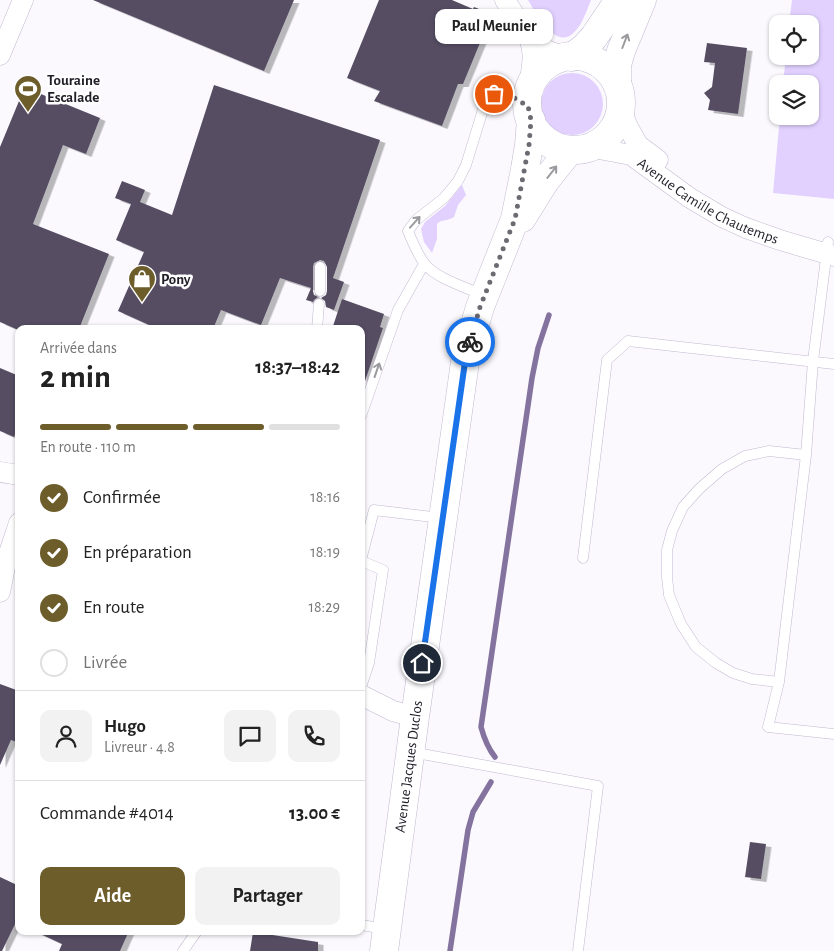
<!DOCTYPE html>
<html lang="fr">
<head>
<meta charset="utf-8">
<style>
  body { margin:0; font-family:"Alegreya Sans",sans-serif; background:#f2f2f2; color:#222; height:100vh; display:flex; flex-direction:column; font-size:19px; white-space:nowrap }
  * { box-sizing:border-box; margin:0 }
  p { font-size:16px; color:#767676 }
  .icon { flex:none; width:28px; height:28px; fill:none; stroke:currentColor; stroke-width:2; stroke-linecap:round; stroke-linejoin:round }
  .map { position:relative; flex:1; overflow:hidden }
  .panel { position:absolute; left:15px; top:325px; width:350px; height:610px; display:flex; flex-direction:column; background:#fff; border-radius:10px; box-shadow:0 1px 4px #0004 }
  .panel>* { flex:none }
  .fabs { position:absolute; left:769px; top:15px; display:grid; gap:10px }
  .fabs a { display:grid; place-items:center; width:50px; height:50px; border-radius:10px; background:#fff; box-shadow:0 1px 4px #0004; font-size:25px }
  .pin { position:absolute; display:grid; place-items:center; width:42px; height:42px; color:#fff; margin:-21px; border:2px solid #fff; border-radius:50%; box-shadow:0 1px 5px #0007 }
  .courier { position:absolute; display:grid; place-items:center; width:50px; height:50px; margin:-25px; border:4px solid #1a73e8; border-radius:50%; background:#fff; color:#222; box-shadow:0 1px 6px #0007 }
  .bubble { position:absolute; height:35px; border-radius:10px; background:#fff; box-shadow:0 1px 4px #0004; font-size:16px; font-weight:700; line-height:35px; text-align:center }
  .summary em { font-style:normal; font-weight:700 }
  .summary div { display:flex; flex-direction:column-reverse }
  .summary { display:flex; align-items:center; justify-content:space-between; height:85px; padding:0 25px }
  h1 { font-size:32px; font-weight:700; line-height:38px }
  .bar { display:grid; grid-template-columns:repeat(4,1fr); gap:8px 5px; align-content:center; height:60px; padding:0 25px }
  .bar i { height:6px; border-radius:4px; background:#e0e0e0 }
  .bar .current { background:#6d5d2b }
  .bar p { grid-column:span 4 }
  .line { display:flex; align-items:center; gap:12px; padding:0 25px; border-top:1px solid #e0e0e0 }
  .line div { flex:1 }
  .round { display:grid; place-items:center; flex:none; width:52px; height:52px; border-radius:10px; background:#f2f2f2 }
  ol { padding:0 25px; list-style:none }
  li { display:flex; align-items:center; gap:15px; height:55px }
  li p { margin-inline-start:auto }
  li .icon { padding:5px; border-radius:50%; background:#6d5d2b; color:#fff; stroke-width:4 }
  li:last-child { color:#767676 }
  li i { width:28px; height:28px; border:2px solid #e0e0e0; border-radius:50% }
  .action { display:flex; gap:10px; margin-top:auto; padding:10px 25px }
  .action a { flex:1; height:58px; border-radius:10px; background:#6d5d2b; color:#fff; font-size:20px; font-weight:700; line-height:58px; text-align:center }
  .action a+a { background:#f2f2f2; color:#222 }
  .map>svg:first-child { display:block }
</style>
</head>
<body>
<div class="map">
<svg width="834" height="951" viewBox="0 0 834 951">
  <defs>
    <filter id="shadow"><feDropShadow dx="5.5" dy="3" stdDeviation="0" flood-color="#0004"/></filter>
  </defs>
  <rect width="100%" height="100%" fill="#fbf9fe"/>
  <path fill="#e2d1ff" d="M528 0H591C584 18 572 54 548 29 540 21 534 10 528 0Z
    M792 0H834V199L773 193 780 116H810V84H783L786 56H810V24H789Z
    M541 104a31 31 0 1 1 62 0a31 31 0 1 1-62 0Z
    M462 185 466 195 458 205 454 217C449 221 441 219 437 224V239L432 253 424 242 421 229 425 222 445 206Z"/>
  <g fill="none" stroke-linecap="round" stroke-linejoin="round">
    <path stroke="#84739e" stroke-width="5.5" d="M495 757C487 747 484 738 481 727L532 378 538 348 549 315
      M450 951 468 830 473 812 491 782"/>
  </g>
  <path fill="#564e63" filter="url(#shadow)" d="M93 0H294L264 71Z
    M379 0H452L473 9 474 7 492 14 463 84H458L442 126 374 101 380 91 347 78Z
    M707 43 747 48 738 114 708 110 710 100 704 93 712 87 715 63 704 62Z
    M214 85 380 140 333 278 344 282 334 310 326 307 325 301 321 298 326 295 327 291V267L324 261 320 260 314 263 313 267V291L314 295 318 297 314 300 313 302 306 300 311 288 280 278 261 325 221 310 213 329H158L118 311 144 252 116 240 131 204 115 198 122 181 145 190 140 202 172 215Z
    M36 92 100 118 86 154 63 145 33 224 109 254 79 329H16L0 322V147L19 101 30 106Z
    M342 299 384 314 380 327 383 328 364 384H361V329H332Z
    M0 368 19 376V426L14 437 0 431Z
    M0 684 19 691V743L11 740 0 765Z
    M750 842 766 844 761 879 745 877Z
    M0 877 19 886V916L2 951H0Z
    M34 931H129L120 951H59L62 944Z
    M253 932 318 942V951H250Z"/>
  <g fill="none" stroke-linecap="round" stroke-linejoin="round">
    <defs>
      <path id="lane" d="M828 242 813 361 806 455 779 682 768 727 834 734
        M320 267V291
        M483 295C465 287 435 278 424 263 417 253 412 241 408 231L416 220 444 198 458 181 466 165 486 100C503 85 511 96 528 106
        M317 329 319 304
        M361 416 398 310 424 264
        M583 558 607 360 628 341 834 364
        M361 560 374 510 441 518
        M361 561 383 570 369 663 361 687
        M779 682 752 679 733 673 716 663 696 647 681 624 669 595 667 577V550L672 531 683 507 699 489 722 469 745 456 769 451 806 455
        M411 752 598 786 578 951
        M361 925 386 929
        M183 951 197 931"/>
      <g id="street">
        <path d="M505 0 530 39 533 56 529 91"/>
        <path d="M530 39 541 48 565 57"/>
        <path d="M0 55 23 0"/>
        <path d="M621 108 627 125 638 145 658 160"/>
        <path id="s1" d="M583 149H599L631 155 690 198 722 217 746 228 780 240 834 256"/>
        <path d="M0 472 19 475"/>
        <path d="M0 592 6 562 19 523"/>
        <path d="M361 695 393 711 415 717"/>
      </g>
      <g id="primary">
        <circle cx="574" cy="103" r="47"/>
        <path d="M572 57 585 47 594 37 619 0"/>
        <path d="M617 84V65L621 51 642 0"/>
        <path d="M522 218 545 181 570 150"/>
        <path id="s2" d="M384 951 415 717 466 355 480 307 515 219 525 169 529 145 531 120"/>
      </g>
    </defs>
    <use href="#lane" stroke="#c2b9d1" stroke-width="11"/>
    <use href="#street" stroke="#c2b9d1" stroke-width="21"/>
    <use href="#primary" stroke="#c2b9d1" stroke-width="29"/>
    <use href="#lane" stroke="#fff" stroke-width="10"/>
    <use href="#street" stroke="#fff" stroke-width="20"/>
    <use href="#primary" stroke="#fff" stroke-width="28"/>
  </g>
  <defs><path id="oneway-shaft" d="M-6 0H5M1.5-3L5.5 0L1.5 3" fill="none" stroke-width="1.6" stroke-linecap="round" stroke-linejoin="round" transform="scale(1.25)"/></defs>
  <g stroke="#9b9a9e">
    <use href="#oneway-shaft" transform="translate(625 41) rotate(-69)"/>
    <use href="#oneway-shaft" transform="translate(552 172) rotate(-52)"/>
    <use href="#oneway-shaft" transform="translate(415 222) rotate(-48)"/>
    <use href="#oneway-shaft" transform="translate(377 370) rotate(-71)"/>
  </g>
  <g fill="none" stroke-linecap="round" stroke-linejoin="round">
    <path stroke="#6d6b72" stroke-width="5" stroke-dasharray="0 9" d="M470 342 480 307 515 219 529 145 531 120 528 106 504 92 494 94"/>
    <path stroke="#1a73e8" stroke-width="6" d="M422 663 466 355 470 342"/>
  </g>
  <defs>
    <symbol id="stadium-pin" viewBox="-11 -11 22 30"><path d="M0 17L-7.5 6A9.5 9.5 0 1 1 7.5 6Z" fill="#6d5d2b" stroke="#fff"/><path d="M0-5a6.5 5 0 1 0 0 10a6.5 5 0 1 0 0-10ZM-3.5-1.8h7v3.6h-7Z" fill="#fff"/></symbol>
    <symbol id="shop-pin" viewBox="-11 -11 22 30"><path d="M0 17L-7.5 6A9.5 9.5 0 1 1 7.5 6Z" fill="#6d5d2b" stroke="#fff"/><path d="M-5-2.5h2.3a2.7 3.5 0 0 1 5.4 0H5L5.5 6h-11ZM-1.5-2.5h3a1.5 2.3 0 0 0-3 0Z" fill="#fff"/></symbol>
  </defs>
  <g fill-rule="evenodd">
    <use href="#stadium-pin" x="12" y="73" width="32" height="43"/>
    <use href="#shop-pin" x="126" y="263" width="32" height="43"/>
  </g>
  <g text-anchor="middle" stroke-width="5" stroke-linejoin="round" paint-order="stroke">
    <g font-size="15" font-weight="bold" fill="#211e27" stroke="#fff" text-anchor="start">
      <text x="47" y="85">Touraine<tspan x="47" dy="17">Escalade</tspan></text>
      <text x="161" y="284">Pony</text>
    </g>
    <g font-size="15" fill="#211e27" stroke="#fff">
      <text dy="5" stroke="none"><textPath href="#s1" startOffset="139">Avenue Camille Chautemps</textPath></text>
      <text dy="5" stroke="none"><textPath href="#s2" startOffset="186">Avenue Jacques Duclos</textPath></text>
    </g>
  </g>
</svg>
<div class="fabs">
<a><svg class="icon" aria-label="locate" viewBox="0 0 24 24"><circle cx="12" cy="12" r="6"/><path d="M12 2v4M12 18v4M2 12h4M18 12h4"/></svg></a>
<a><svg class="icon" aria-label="layers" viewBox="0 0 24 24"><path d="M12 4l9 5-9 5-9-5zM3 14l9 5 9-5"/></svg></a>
</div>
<div class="pin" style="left:494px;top:94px;background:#ea580c"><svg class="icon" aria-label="bag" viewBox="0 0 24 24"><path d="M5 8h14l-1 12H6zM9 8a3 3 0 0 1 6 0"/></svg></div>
<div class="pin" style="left:422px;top:663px;background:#1f2937"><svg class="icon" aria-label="home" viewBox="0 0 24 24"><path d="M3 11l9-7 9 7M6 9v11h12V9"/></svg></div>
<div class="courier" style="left:470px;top:342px"><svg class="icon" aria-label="bike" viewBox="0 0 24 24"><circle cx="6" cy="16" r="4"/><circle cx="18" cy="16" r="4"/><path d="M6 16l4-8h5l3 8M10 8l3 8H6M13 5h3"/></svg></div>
<div class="bubble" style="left:435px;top:9px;width:118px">Paul Meunier</div>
<section class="panel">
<div class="summary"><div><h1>2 min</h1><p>Arrivée dans</p></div><em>18:37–18:42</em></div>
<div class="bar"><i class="current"></i><i class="current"></i><i class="current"></i><i></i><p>En route · 110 m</p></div>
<ol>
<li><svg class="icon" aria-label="check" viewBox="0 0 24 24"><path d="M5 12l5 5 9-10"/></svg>Confirmée<p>18:16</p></li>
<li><svg class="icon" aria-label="check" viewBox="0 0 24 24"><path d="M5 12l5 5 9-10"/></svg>En préparation<p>18:19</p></li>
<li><svg class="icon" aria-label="check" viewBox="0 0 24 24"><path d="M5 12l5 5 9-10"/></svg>En route<p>18:29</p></li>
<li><i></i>Livrée</li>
</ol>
<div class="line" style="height:90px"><a class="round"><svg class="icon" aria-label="person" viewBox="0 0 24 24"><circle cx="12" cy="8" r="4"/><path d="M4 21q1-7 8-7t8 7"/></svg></a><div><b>Hugo</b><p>Livreur · 4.8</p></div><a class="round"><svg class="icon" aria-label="chat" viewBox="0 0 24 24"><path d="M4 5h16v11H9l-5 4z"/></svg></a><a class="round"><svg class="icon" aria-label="phone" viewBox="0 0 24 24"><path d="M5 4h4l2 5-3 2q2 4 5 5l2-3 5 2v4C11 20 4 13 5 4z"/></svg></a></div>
<div class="line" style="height:65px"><div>Commande #4014</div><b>13.00 €</b></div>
<div class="action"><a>Aide</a><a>Partager</a></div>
</section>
</div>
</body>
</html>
